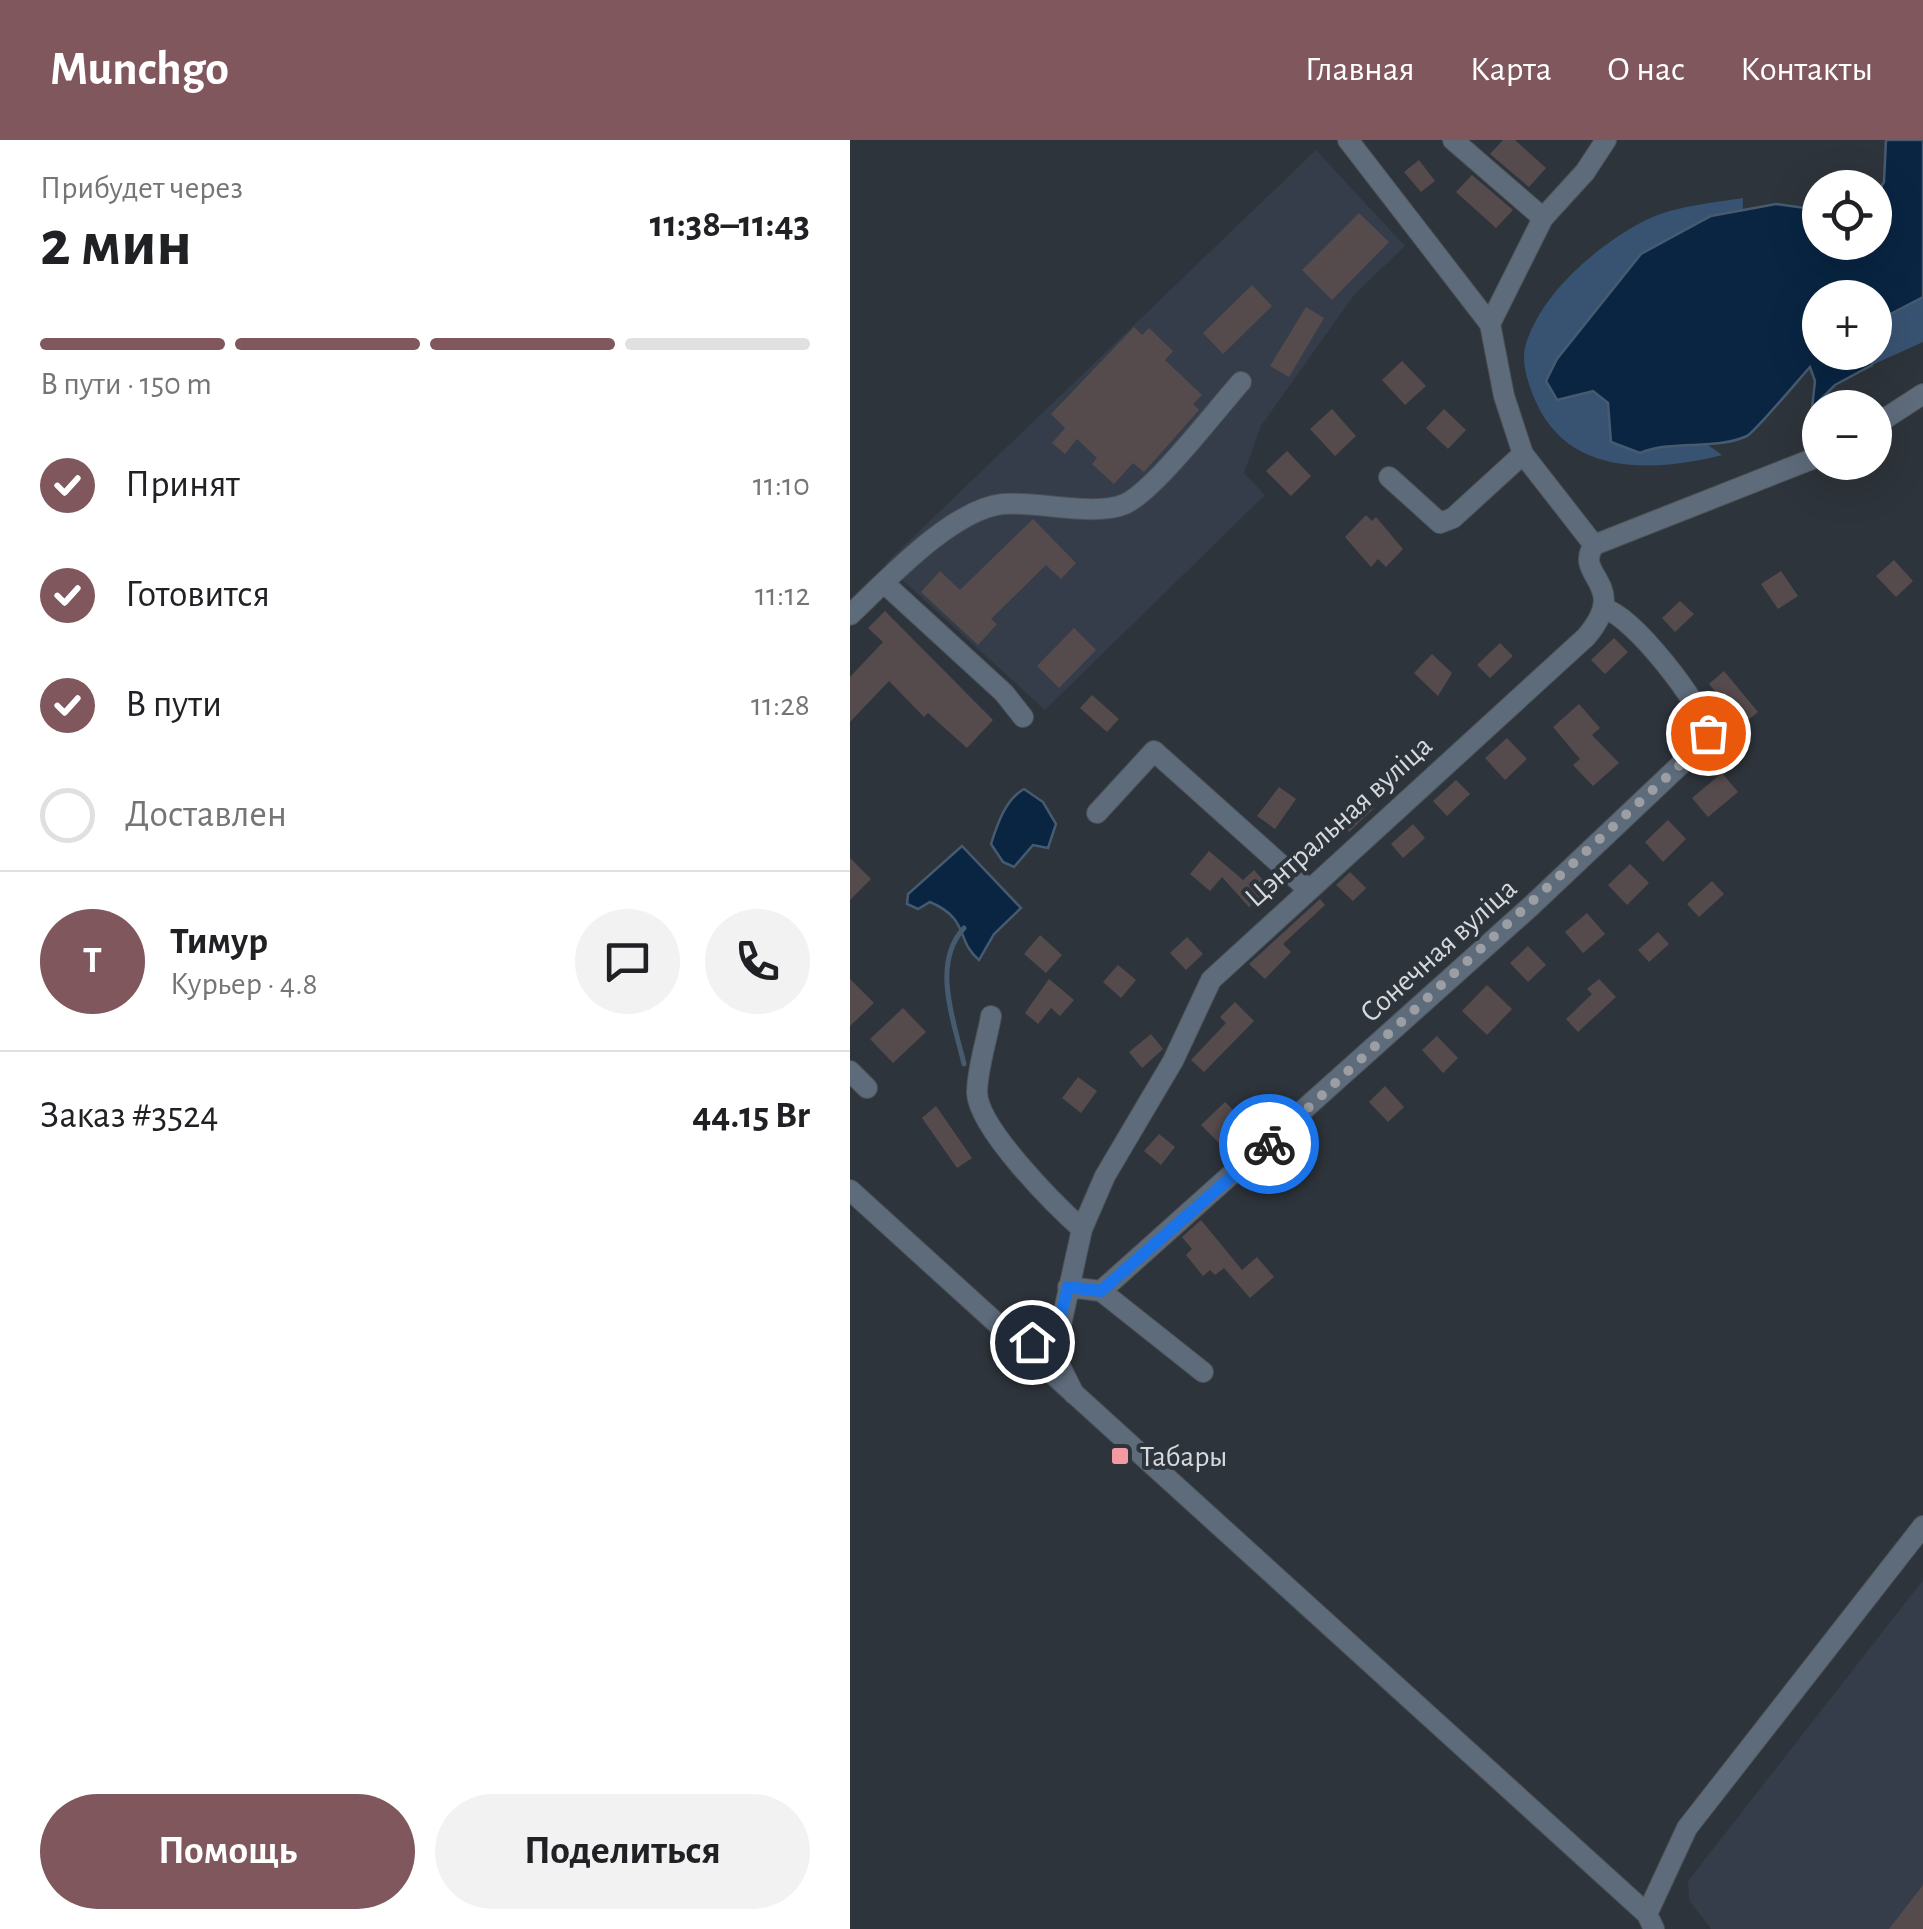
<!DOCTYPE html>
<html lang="ru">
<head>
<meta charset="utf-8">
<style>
  body { margin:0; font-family:"Alegreya Sans",sans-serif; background:#f2f2f2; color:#202124; height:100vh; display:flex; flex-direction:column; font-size:38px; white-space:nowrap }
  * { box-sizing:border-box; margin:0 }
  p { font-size:32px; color:#757577 }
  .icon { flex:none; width:55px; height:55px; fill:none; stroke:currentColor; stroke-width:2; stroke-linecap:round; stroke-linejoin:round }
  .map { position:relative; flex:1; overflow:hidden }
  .details { display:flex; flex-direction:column; background:#fff; width:850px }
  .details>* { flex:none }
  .tools { position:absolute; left:952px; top:30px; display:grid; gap:20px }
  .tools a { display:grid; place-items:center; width:90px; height:90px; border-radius:50%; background:#fff; box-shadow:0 10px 40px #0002; font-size:50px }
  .pin { position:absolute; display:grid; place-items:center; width:85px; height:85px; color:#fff; margin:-42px; border:5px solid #fff; border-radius:50%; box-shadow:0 2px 10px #0007 }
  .courier { position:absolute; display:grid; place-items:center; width:100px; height:100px; margin:-50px; border:8px solid #1a73e8; border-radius:50%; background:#fff; color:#222; box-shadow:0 2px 12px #0007 }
  .head em { font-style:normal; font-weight:700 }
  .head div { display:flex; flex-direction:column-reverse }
  .head { display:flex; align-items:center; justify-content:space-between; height:170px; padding:0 40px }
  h1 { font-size:65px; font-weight:700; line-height:75px }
  .bar { display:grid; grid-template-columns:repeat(4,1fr); gap:15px 10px; align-content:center; height:120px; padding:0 40px }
  .bar i { height:12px; border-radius:8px; background:#e0e0e0 }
  .bar .selected { background:#7f575d }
  .bar p { grid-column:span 4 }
  .line { display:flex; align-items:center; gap:25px; padding:0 40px; border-top:2px solid #e0e0e0 }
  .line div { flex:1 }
  .round { display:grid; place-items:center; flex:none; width:105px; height:105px; border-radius:52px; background:#f2f2f2 }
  ol { padding:0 40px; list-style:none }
  li { display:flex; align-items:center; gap:30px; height:110px }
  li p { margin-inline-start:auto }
  li .icon { padding:10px; border-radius:50%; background:#7f575d; color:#fff; stroke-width:4 }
  li:last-child { color:#757577 }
  li i { width:55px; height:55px; border:5px solid #e0e0e0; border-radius:50% }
  .button { display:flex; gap:20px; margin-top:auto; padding:20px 40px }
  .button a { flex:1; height:115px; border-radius:60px; background:#7f575d; color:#fff; font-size:40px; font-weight:700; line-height:115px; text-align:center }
  .button a+a { background:#f2f2f2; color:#202124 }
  header { display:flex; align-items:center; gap:60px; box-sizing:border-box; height:140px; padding:0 50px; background:#7f575d; color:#fff }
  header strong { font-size:48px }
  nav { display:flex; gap:55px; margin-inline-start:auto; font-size:35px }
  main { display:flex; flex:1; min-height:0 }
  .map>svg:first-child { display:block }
</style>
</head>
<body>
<header>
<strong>Munchgo</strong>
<nav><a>Главная</a><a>Карта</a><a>О нас</a><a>Контакты</a></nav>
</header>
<main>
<section class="details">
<div class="head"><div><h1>2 мин</h1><p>Прибудет через</p></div><em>11:38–11:43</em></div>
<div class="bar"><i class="selected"></i><i class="selected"></i><i class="selected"></i><i></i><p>В пути · 150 m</p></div>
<ol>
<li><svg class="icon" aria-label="check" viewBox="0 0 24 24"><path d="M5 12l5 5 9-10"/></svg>Принят<p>11:10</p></li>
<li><svg class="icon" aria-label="check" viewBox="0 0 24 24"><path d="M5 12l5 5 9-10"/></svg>Готовится<p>11:12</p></li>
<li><svg class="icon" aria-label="check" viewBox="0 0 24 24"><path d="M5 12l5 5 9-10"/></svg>В пути<p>11:28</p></li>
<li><i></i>Доставлен</li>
</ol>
<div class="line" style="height:180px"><b class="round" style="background:#7f575d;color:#fff">Т</b><div><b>Тимур</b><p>Курьер · 4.8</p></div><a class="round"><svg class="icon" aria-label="chat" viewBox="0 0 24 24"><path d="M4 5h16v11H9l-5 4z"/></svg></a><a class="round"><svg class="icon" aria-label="phone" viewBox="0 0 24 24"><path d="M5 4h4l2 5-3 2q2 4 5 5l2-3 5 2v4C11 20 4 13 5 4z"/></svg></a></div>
<div class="line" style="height:130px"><div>Заказ #3524</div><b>44.15 Br</b></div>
<div class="button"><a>Помощь</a><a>Поделиться</a></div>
</section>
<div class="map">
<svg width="1073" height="1789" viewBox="0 0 1073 1789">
  <rect width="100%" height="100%" fill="#2e343b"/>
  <path fill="#343d49" d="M466 10 555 106 504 155 411 286 394 333 415 355 195 570 35 424Z
    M1073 1440V1789H861L839 1760 838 1741Z"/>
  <path fill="#385372" d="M893 58 892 93 731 240 844 295 872 315C805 332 719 337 686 262 679 246 670 222 676 204 692 152 749 104 796 80 825 66 862 63 893 58Z
    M1073 141V202L1022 225 971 213 1025 212V165Z"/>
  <path fill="#092542" stroke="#465b70" stroke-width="2.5" d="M1036 0H1073V157L1025 182V158H970V212L1021 213 1022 225 985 245 962 268 965 241 960 227C949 239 906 291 897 296 863 311 825 299 790 313L761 302 758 263 743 251 707 260 696 241 707 219 791 114 861 76 926 64 970 70V102H1025V57L1034 42Z
    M174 649 193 662 206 684 198 708 183 705 164 727 153 722 141 704C147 685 155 660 174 649Z
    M112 706 171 768 144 794 129 820C105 800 121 780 80 762L68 769 57 764 58 754Z"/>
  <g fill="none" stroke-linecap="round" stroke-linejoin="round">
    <path stroke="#465b70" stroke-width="5" d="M114 788C81 824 104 881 114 924"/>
  </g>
  <path fill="#564b4c" d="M653 0H665L696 28 679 47 640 14Z
    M569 20 585 41 571 52 554 32Z
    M622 35 663 70 646 88 606 52Z
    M509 73 539 102 482 160 452 130Z
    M402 145 422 166 373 214 353 193Z
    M456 167 474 178 439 237 420 226Z
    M284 187 292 195 299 188 323 211 315 220 352 255 343 264 349 270 294 332 283 323 264 344 242 324 247 318 227 299 215 314 202 303 215 288 201 274Z
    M552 221 576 246 555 265 532 240Z
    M482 269 506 296 485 316 460 289Z
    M594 269 616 290 598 309 576 288Z
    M437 311 461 336 441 356 416 331Z
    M516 375 522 381 526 377 553 409 536 427 528 419 521 427 495 397Z
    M183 379 226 423 211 439 196 425 141 479 147 484 128 505 71 452 90 431 110 450Z
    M1044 420 1063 441 1046 457 1026 436Z
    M931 431 948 456 928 469 911 444Z
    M830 461 844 474 825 492 812 478Z
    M35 471 143 580 117 608 78 573 74 577 39 541 0 582V537L33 502 18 488Z
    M224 488 246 510 209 548 187 526Z
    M764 498 778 512 755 534 741 520Z
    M650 503 663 516 640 538 627 525Z
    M582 514 602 533 588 556 564 533Z
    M874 531 908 572 893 584 859 544Z
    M242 555 269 579 257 592 230 568Z
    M729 564 750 588 742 595 769 623 743 646 723 625 730 619 703 587Z
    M657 598 677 619 655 640 635 618Z
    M872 633 888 652 858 677 842 658Z
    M606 640 620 654 597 676 583 661Z
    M429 647 446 659 425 689 407 676Z
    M511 654 524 668 499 692 485 678Z
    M818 680 836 699 813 722 795 702Z
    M563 684 575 698 553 718 541 704Z
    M359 711 393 740 404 730 420 748 399 767 372 737 360 751 340 734Z
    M0 718 21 739 0 760Z
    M780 724 799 743 777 765 758 745Z
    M500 732 516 748 503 761 486 745Z
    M862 741 874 754 849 777 837 764Z
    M470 759 475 765 433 804 441 812 415 839 399 824Z
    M737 773 755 794 733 813 715 792Z
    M808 792 819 804 799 822 788 810Z
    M190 795 212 815 196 833 174 814Z
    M337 797 353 814 336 830 320 813Z
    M678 806 696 825 678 842 660 823Z
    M268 825 286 840 271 858 253 842Z
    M0 839 24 863 0 886Z
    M199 839 224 860 210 876 201 868 188 884 175 873Z
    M749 839 766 857 728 892 716 879 742 854 737 849Z
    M637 845 662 869 637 895 612 871Z
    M385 862 404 881 354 932 341 920 376 883 370 877Z
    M53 868 76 892 43 923 20 899Z
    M301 894 313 909 292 928 279 912Z
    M587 896 608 918 593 933 572 910Z
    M228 937 247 951 231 973 212 958Z
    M535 946 554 967 538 982 519 962Z
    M375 962 392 979 369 1003 351 985Z
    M86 966 122 1018 107 1028 72 978Z
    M309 994 325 1007 311 1025 294 1011Z
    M351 1080 392 1130 407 1117 424 1137 400 1158 374 1128 365 1135 360 1130 353 1136 336 1115 342 1109 332 1097Z
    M1073 1745V1789H1039Z"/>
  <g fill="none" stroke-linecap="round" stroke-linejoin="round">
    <defs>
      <path id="minor" d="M498 0 640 184 654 256 673 314 744 405
        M603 0 693 78
        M640 184 693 78 735 32 756 0
        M1025 285 1073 254
        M539 337 590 383 603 378 673 314
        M34 443 154 553 173 577
        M0 475C36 441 102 369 153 364 187 361 245 377 275 364 305 350 366 270 391 242
        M247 673 304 611 458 749
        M141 876C137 900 127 929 127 953 129 989 205 1065 232 1089
        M0 931 17 948
        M0 1050 797 1774 804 1789
        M218 1147 251 1151 680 767 845 611 859 593C851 564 784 477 755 469
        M251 1151 353 1232
        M224 1254 209 1224 207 1203 232 1089 255 1036 323 921 361 840 736 497C782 443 722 437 744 405L970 316
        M797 1774 837 1688 1073 1386"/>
    </defs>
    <use href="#minor" stroke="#4c5258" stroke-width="22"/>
    <use href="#minor" stroke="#5e6b7b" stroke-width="20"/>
  </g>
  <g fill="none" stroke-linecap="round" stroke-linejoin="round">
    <path stroke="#9b9fa4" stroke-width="10" stroke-dasharray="0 18" d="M419 1004 845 611 858 593"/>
    <path stroke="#1a73e8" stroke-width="12" d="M182 1202C209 1198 212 1170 218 1147L251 1151 419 1004"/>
  </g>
  <rect fill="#f49aa2" stroke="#2e343b" stroke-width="4" x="260" y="1306" width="20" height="20" rx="5"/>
  <g text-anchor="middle" stroke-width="8" stroke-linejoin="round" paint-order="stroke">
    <g font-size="30" fill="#d5d9dd" stroke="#2e343b">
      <text transform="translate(488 681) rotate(-42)" y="10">Цэнтральная вуліца</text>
      <text transform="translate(588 810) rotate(-42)" y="10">Сонечная вуліца</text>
    </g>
    <g font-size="30" fill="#d5d9dd" stroke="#2e343b" text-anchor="start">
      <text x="290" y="1326">Табары</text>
    </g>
  </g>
</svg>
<div class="tools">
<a><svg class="icon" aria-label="locate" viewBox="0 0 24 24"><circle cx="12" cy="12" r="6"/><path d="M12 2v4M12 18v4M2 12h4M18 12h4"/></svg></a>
<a>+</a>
<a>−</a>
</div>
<div class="pin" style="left:858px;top:593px;background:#ea580c"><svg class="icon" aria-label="bag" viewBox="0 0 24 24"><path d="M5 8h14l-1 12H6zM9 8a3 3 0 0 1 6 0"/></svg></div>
<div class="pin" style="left:182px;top:1202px;background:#1f2937"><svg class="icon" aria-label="home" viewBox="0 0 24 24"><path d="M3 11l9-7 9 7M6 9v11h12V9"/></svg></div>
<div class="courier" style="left:419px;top:1004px"><svg class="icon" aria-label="bike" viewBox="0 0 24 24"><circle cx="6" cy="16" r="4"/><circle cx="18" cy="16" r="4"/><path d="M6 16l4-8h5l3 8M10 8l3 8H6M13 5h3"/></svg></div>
</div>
</main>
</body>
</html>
